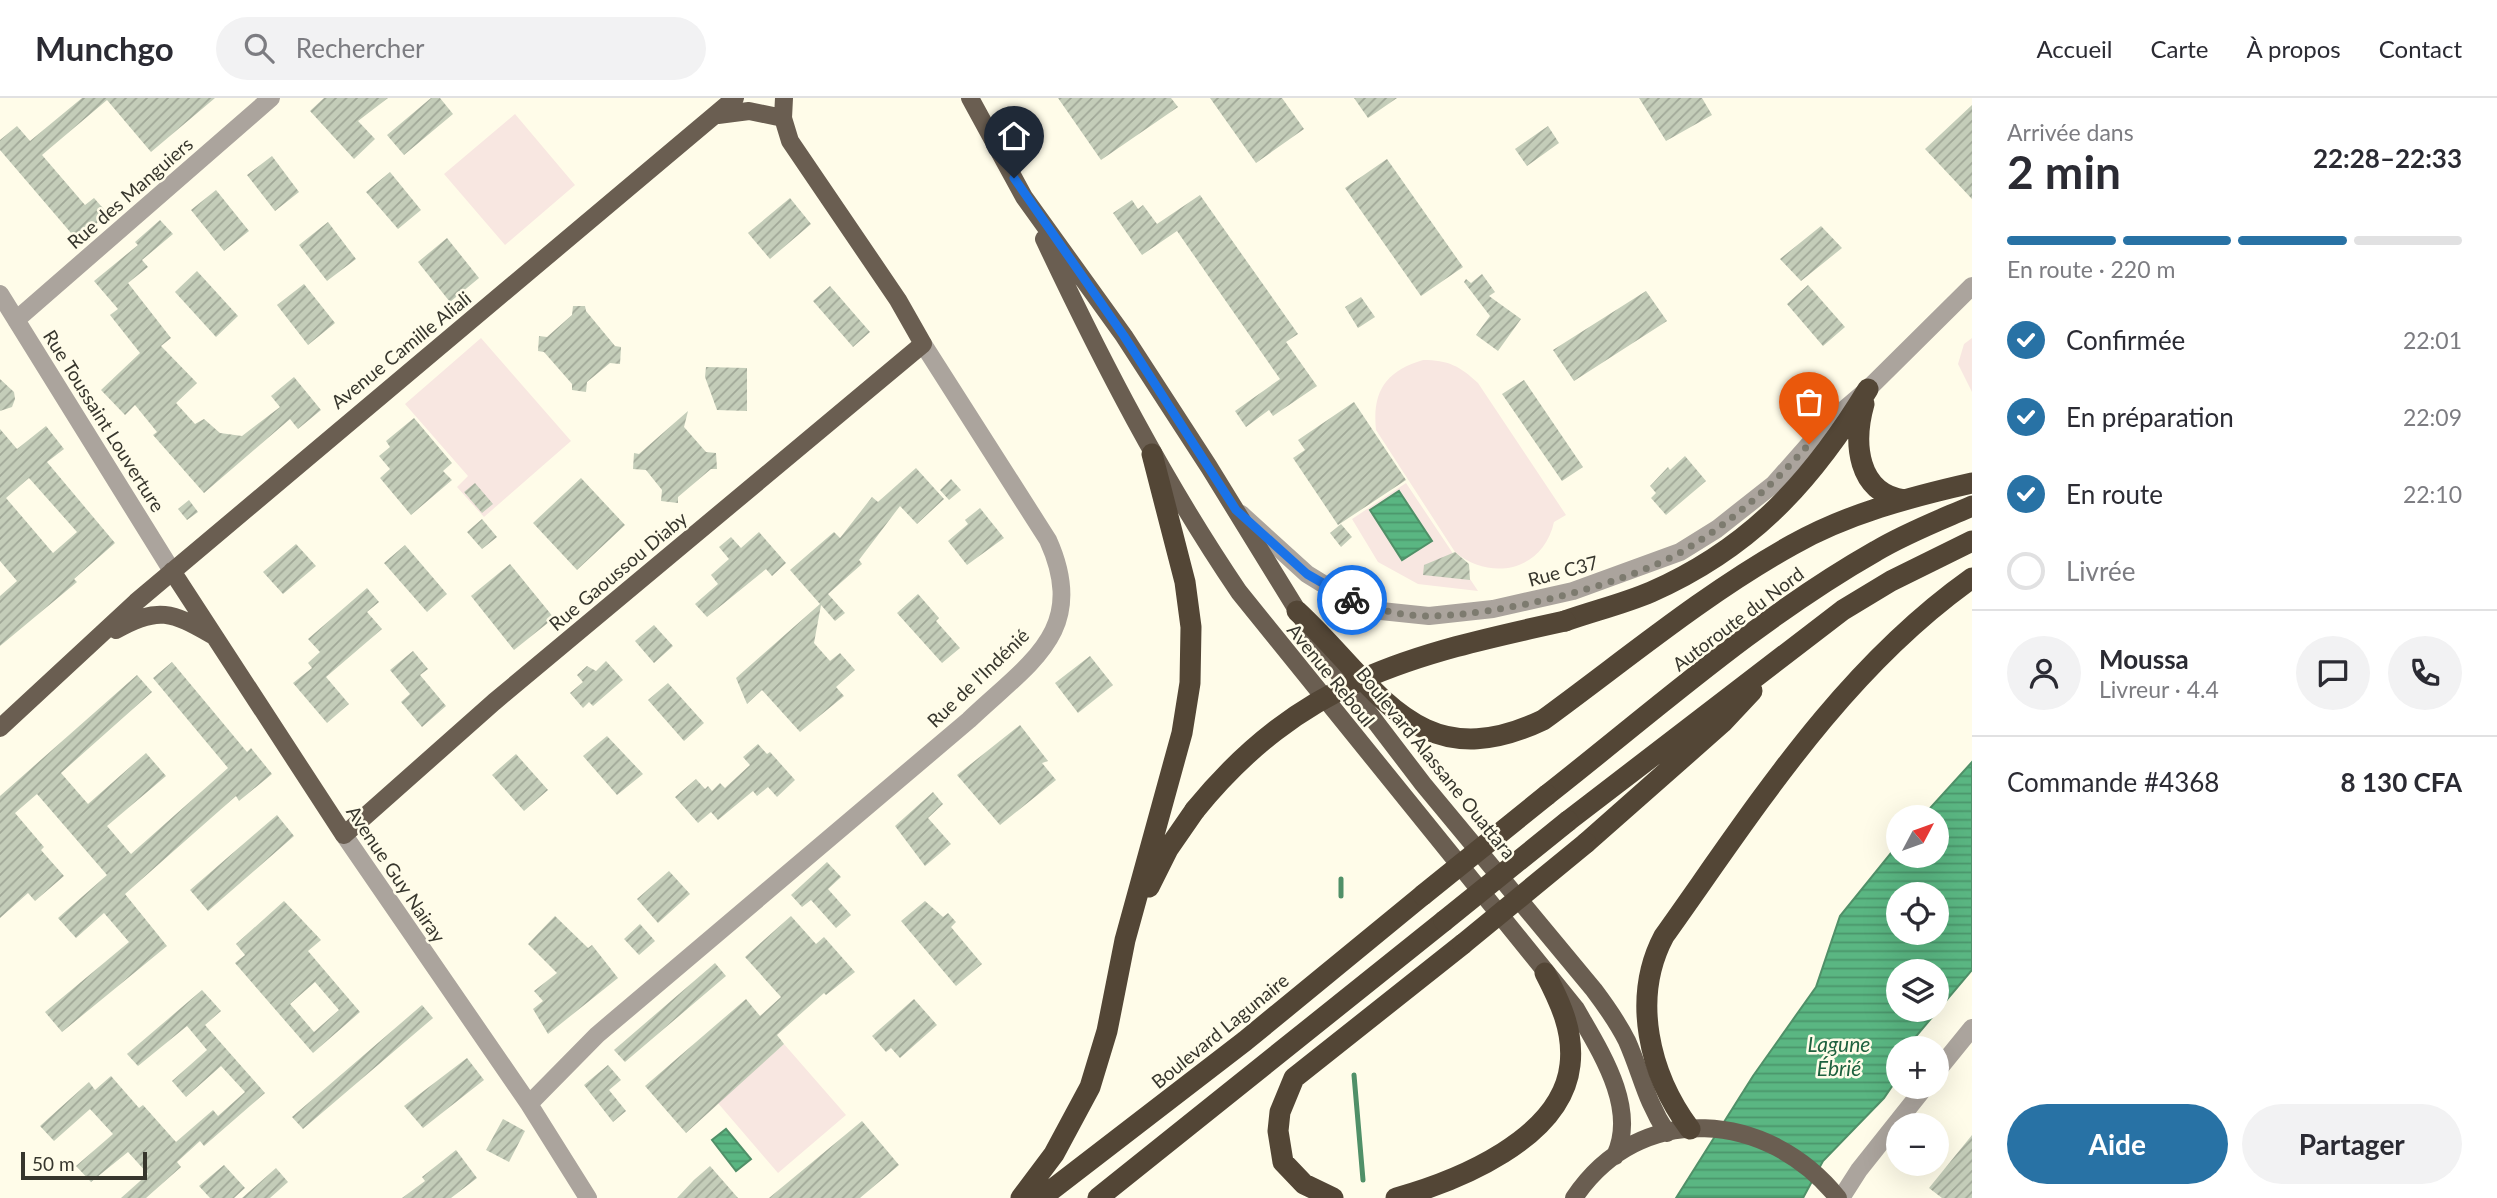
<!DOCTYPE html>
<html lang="fr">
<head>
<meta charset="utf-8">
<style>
  body { margin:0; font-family:Lato,sans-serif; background:#f2f2f3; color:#2b2b33; height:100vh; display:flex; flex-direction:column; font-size:26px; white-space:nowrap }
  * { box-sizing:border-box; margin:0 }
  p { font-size:23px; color:#7c7c81 }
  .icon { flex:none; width:38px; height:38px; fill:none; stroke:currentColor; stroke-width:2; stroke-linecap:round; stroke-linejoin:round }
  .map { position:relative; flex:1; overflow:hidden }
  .details { display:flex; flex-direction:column; background:#fff; width:525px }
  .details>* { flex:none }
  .needle { width:46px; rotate:49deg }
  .fabs { position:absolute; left:1886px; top:707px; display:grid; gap:14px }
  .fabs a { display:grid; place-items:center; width:63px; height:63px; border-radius:50%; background:#fff; box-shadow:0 7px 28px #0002; font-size:35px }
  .scale { position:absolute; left:21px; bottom:18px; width:126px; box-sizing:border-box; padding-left:7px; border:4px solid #37362d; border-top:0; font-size:19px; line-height:24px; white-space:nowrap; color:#37362d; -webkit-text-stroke:5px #fffce9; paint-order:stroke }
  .pin { position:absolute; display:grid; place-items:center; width:60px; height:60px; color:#fff; margin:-72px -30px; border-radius:50% 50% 50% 0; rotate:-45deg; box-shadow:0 0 7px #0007 }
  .pin .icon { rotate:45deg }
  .courier { position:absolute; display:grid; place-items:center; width:70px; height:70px; margin:-35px; border:5px solid #1a73e8; border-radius:50%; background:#fff; color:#222; box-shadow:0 2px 9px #0007 }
  .headline em { font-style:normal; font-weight:700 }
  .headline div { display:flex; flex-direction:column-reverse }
  .headline { display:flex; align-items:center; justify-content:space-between; height:119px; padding:0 35px }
  h1 { font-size:46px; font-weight:700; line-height:52px }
  .bar { display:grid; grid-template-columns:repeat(4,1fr); gap:10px 7px; align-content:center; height:84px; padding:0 35px }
  .bar i { height:9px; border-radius:5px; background:#e1e1e2 }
  .bar .current { background:#2872a5 }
  .bar p { grid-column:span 4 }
  .line { display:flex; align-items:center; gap:18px; padding:0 35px; border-top:2px solid #e1e1e2 }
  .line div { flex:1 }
  .round { display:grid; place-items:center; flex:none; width:74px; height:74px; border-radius:37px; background:#f2f2f3 }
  ol { padding:0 35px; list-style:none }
  li { display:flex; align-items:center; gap:21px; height:77px }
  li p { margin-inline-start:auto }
  li .icon { padding:7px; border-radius:50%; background:#2872a5; color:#fff; stroke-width:4 }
  li:last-child { color:#7c7c81 }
  li i { width:38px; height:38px; border:4px solid #e1e1e2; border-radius:50% }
  .primary-button { display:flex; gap:14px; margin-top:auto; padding:14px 35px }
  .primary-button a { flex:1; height:80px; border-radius:42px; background:#2872a5; color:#fff; font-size:28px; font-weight:700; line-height:80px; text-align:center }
  .primary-button a+a { background:#f2f2f3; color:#2b2b33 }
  header { display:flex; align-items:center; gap:42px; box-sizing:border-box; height:98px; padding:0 35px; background:#fff; border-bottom:2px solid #e1e1e2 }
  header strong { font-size:33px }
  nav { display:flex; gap:38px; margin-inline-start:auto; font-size:24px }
  .search { width:490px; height:63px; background:#f2f2f3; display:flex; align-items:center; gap:18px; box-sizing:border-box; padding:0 24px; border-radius:38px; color:#7c7c81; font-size:26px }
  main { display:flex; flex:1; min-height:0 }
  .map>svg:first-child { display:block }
</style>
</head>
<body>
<header>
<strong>Munchgo</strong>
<div class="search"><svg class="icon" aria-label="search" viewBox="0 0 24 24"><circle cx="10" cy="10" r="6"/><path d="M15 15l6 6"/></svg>Rechercher</div>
<nav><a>Accueil</a><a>Carte</a><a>À propos</a><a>Contact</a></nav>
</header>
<main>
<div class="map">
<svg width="1972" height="1100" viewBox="0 0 1972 1100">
  <defs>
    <pattern id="water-rules" width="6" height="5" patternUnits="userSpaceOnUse" patternTransform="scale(1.75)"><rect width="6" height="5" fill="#5ab682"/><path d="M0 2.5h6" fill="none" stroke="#4b956b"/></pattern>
    <pattern id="building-hatch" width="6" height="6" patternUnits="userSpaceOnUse" patternTransform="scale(1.75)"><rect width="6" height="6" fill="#c4cdb9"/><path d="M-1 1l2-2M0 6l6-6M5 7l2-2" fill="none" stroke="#a0a797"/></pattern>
  </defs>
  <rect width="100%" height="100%" fill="#fffce9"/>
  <path fill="#f8e7e1" d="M515 16 575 87 505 147 444 76Z
    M481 240 571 343 484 419 457 389 468 378 405 306Z
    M1972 240V294L1958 266 1964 246Z
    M1423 262C1448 262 1460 268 1478 285L1566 417 1554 424C1543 473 1491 484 1455 454L1376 332C1372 293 1386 273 1423 262Z
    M1406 385 1478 493 1418 486 1378 464 1352 421Z
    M784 946 846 1017 778 1075 717 1004Z"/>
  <path fill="url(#water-rules)" stroke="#509068" stroke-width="2" fill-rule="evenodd" d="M1399 393 1432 443 1402 462 1370 412Z
    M1972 664V872L1912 943 1920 946 1918 950H1899V978L1884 1000 1823 1063 1803 1100H1676L1753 978 1816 889 1840 818 1899 745V758H1937V719H1922ZM1899 796H1937V835H1899ZM1899 873H1937V912H1899Z
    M726 1031 751 1061 736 1073 712 1042Z"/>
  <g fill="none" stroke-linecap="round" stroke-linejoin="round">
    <path stroke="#509068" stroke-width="5" d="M1341 781V798
      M1354 977 1363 1082"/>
  </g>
  <path fill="url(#building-hatch)" fill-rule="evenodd" d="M82 0H215L151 54 107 2 42 57 85 107 94 100 108 116 77 142 0 52V42L17 28 30 43Z
    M324 0H388L358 23 375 41 354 61 310 13Z
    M431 0H440L453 16 404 57 387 37Z
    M1058 0H1171L1178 9 1101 62Z
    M1210 0H1282L1304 31 1256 65Z
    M1354 0H1397L1368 20Z
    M1639 0H1702L1712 17 1666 43Z
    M1972 7V101L1925 51Z
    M1548 28 1559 45 1527 68 1515 51Z
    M272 58 299 94 275 113 247 77Z
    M1387 61 1463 169 1421 198 1345 90Z
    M390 74 421 112 398 131 366 94Z
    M216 92 249 133 224 153 191 112Z
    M1200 97 1298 236 1286 244 1317 288 1273 318 1269 312 1246 329 1235 313 1280 281 1177 133 1142 157 1113 115 1132 102 1138 111 1143 107 1157 126Z
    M790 100 811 126 770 161 748 135Z
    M160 122 173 136 142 162 148 169 128 185 171 240 161 248 197 285 176 305 195 326 204 321 220 335 242 338 280 309 271 298 294 279 321 312 298 331 290 321 204 395 153 337 157 334 135 307 125 317 101 292 140 255 110 217 118 211 94 183 138 147 135 144Z
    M328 124 356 161 327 183 299 147Z
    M1821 128 1842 150 1801 183 1780 161Z
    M447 140 479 180 450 204 418 164Z
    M197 173 238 218 216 239 175 194Z
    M1482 176 1495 194 1489 198 1521 221 1498 253 1476 237 1490 218 1464 184 1466 181 1471 185Z
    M304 186 335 225 308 247 277 207Z
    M1808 187 1845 229 1823 248 1787 206Z
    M830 188 870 234 853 249 813 203Z
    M1646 193 1667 223 1574 283 1553 252Z
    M1361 199 1375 219 1358 230 1345 209Z
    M573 208H585L586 213 615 248 621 249 620 266 610 265 587 284 586 294 572 292V286L544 254 538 253 539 238 547 239 572 217Z
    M706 269 747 270V313L717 312 705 279Z
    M0 281 14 294 15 301 12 309 0 313Z
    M1524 282 1583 369 1562 383 1502 296Z
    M1354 304 1406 382 1338 427 1293 360 1305 352 1298 342Z
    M688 313 684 329 706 354 716 355 717 371H711L678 399V405L661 403 662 392 646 372 633 371 634 355 639 356Z
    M414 320 452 365 443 373 452 382 411 417 380 380 390 371 379 358 390 349 386 343Z
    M46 328 64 351 47 364 115 445 74 481 77 484 0 548V498L17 483 0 463V331L17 351ZM29 380 77 434 53 455 6 400Z
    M1685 358 1706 383 1666 417 1651 400 1656 395 1650 388 1668 369 1670 372Z
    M916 370 944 401 917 426 900 408 859 462 862 466 828 496 845 515 835 523 821 507 814 545 830 563 840 555 855 572 836 589 844 598 800 634 762 592 747 606 736 580 820 506 790 472 834 434 840 440 872 399 878 404Z
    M581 380 625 427 577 472 533 425Z
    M951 381 961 392 949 402 940 392Z
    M475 385 493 406 482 415 464 394Z
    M189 402 198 414 187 422 178 411Z
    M980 410 1004 440 967 467 948 443 968 426 965 422Z
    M482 421 497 439 482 451 467 434Z
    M1341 426 1352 439 1341 449 1330 435Z
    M759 434 786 465 772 478 766 471 707 519 695 506 718 486 711 477 729 461 719 449 731 439 741 450Z
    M296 446 316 468 283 496 263 474Z
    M405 447 447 496 427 514 384 465Z
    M1455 454 1469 466 1470 482 1423 477 1424 467Z
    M510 466 554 520 514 552 471 498Z
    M367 490 379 504 367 514 382 531 326 579 349 606 327 625 293 585 312 570 308 565 320 554 308 541Z
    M918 496 939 520 936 523 960 550 942 565 897 515Z
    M654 527 673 548 654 565 635 543Z
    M413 553 428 571 420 577 446 608 422 629 401 604 410 596 390 572Z
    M1090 558 1113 587 1078 615 1055 585Z
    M606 563 623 582 593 608 589 604 583 610 570 595 583 584 577 577 587 568 596 573Z
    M172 564 247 654 251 650 272 676 239 703 236 698 125 796 167 848 62 934 45 914 129 844 104 815 76 840 58 820 107 777 37 696 15 715 44 749 41 752 64 778 35 803 28 795 0 820V698L137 577 152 594 61 675 88 706 146 655 166 678 107 728 131 756 228 670 153 580Z
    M668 585 704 625 684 643 648 602Z
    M1020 627 1048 663 1042 665 1056 682 1000 727 957 677Z
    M607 638 643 676 617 697 583 658Z
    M758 646 767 656 770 654 795 682 777 699 768 689 757 698 753 693 718 722 711 714 698 725 675 699 696 681 705 691 708 688 712 693 720 685 725 690 750 667 743 659Z
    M516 656 548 692 524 713 492 677Z
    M933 694 943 706 928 720 951 746 925 768 895 728Z
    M277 717 294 738 208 813 190 792Z
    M827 764 841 779 828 791 851 817 836 830 811 802 802 809 791 797Z
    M669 773 690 796 658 825 637 801Z
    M284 803 321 842 308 853 360 914 313 955 235 865 245 857 236 846ZM315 884 339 912 314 934 290 906Z
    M925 803 943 819 948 815 956 824 951 829 982 866 956 888 901 823Z
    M555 818 588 850 592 847 618 880 548 936 533 911 543 903 534 893 557 875 528 846Z
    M791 818 816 846 824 839 855 874 826 897 824 895 777 937 784 946 686 1035 645 988 746 901 760 918 781 899 745 859Z
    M640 826 655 843 639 857 624 841Z
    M715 865 726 878 625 964 614 952Z
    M202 892 221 913 205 927 265 995 204 1048 200 1043 177 1064 181 1069 146 1100H121L148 1076 128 1054 91 1084 76 1068 113 1036 90 1011 54 1043 40 1028 89 984 95 992 111 978 139 1010 143 1007 176 1044 213 1012 218 1018 245 994 221 968 186 999 172 983 207 952 187 928 138 968 127 956Z
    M914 901 937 927 900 960 891 950 886 954 872 938Z
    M422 907 433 920 303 1031 292 1019Z
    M467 960 484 982 423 1030 404 1008Z
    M608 967 621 982 609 992 626 1013 613 1024 584 987Z
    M503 1021 525 1033 509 1064 486 1052Z
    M862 1023 899 1067 860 1100H769Z
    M1972 1037V1100H1942L1929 1090Z
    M456 1052 477 1080 451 1100H402L425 1083 422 1079Z
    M224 1067 245 1090 234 1100H210L199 1088Z
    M710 1068 738 1100H677L694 1082Z
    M276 1070 288 1084 270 1100H242Z"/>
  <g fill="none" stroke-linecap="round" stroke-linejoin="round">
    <path stroke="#aba49d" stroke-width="18" d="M0 196 172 473
      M16 222 271 0
      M1241 416 1307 476 1346 500 1381 513 1429 518 1493 511 1573 493 1680 454 1717 431 1774 386 1827 326 1868 291 1972 188
      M344 737 529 1006 588 1100
      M1937 973 1972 930
      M529 1006 597 937 969 622C1030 564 1089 533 1048 442L923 246
      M1841 1100 1859 1072 1925 989"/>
    <path stroke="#6a5e51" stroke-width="18" d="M970 0 1024 99 1124 238 1209 369 1326 559 1423 686 1594 892C1606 908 1618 925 1627 943 1642 977 1645 1001 1667 1035
      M718 17 749 13 783 20
      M1044 141C1102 264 1163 382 1239 494L1576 911C1600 953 1638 1010 1615 1058
      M172 473 344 737 494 604 923 246 898 202 790 43 783 20 784 0
      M116 532C158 508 172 514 212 537
      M0 630 136 504 735 0
      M1574 1100C1640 1001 1769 1013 1838 1100"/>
    <path stroke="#534636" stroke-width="21" d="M1864 306C1853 345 1857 395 1904 402
      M1297 513C1377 587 1417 682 1543 622 1624 563 1704 496 1792 447 1847 416 1910 399 1972 385
      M1565 523C1593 513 1623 506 1651 494 1751 450 1812 383 1868 291
      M1547 697C1654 613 1758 520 1876 453 1906 435 1940 422 1972 408
      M1568 723 1843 512 1891 483 1972 443
      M1586 745 1722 625 1752 593
      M1149 789 1168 751 1195 712
      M1690 1031C1649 976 1631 900 1664 838 1756 709 1841 573 1972 480
      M1021 1100 1054 1056 1090 989 1107 933 1125 842 1182 635 1190 585 1191 529 1185 484 1152 356
      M1041 1100 1245 943 1423 797
      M1098 1100 1444 823
      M1333 1100 1304 1086 1283 1064 1278 1033 1280 1014 1294 980 1463 846
      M1396 1100C1457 1083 1562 1041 1570 967 1574 933 1560 904 1545 875"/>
    <path stroke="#534636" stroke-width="21" d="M1195 712C1300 583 1409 557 1565 523
      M1423 797 1547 697
      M1444 823 1568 723
      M1463 846 1586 745"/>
  </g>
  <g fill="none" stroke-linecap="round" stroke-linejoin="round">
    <path stroke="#7d7b6f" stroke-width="7" stroke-dasharray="0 12.6" d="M1352 502C1377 512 1403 518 1430 518 1501 517 1622 488 1683 453 1732 424 1772 388 1809 346"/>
    <path stroke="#1a73e8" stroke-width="9" d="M1014 80 1124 238 1236 412 1307 476 1352 502"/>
  </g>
  <g text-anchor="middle" stroke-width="5" stroke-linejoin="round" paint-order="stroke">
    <g font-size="19" fill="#37362d" stroke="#fffce9">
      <text transform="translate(130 95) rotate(-41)" y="7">Rue des Manguiers</text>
      <text transform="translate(401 252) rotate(-39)" y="7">Avenue Camille Aliali</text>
      <text transform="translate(104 323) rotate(58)" y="7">Rue Toussaint Louverture</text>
      <text transform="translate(618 473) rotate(-40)" y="7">Rue Gaoussou Diaby</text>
      <text transform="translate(1563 473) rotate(-15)" y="7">Rue C37</text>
      <text transform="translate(1738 521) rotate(-37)" y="7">Autoroute du Nord</text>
      <text transform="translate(1331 577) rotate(51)" y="7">Avenue Reboul</text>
      <text transform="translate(978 580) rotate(-44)" y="7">Rue de l'Indénié</text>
      <text transform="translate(1436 665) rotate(51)" y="7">Boulevard Alassane Ouattara</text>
      <text transform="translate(396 776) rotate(56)" y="7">Avenue Guy Nairay</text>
      <text transform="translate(1220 933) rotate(-39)" y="7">Boulevard Lagunaire</text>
    </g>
    <g font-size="21" font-style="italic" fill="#1f623f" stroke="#fffce9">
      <text x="1839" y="954">Lagune<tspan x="1839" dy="24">Ébrié</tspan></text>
    </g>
  </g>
</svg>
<div class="fabs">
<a><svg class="needle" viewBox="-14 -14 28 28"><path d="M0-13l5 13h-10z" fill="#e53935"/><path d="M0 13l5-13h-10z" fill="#7c7c81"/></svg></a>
<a><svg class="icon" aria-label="locate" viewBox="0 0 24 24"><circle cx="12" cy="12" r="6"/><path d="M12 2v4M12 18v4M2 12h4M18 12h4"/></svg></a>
<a><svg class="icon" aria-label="layers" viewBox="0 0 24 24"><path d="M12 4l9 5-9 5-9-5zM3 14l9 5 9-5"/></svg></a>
<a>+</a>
<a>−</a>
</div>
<div class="scale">50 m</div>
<div class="pin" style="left:1809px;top:346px;background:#ea580c"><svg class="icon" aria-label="bag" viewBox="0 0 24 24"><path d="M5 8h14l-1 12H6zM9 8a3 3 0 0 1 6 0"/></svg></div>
<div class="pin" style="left:1014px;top:80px;background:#1f2937"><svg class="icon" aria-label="home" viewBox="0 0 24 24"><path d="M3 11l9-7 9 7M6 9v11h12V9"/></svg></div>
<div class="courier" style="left:1352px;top:502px"><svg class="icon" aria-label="bike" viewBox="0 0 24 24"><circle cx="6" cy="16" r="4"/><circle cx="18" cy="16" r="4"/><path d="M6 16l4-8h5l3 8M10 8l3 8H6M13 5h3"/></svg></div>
</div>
<section class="details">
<div class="headline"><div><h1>2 min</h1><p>Arrivée dans</p></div><em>22:28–22:33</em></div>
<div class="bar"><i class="current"></i><i class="current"></i><i class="current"></i><i></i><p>En route · 220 m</p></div>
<ol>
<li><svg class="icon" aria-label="check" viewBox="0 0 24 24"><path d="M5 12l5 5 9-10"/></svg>Confirmée<p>22:01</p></li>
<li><svg class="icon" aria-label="check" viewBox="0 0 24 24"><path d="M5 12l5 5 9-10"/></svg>En préparation<p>22:09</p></li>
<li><svg class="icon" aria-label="check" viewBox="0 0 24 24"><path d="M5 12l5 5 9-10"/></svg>En route<p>22:10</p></li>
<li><i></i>Livrée</li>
</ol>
<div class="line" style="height:126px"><a class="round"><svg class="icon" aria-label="person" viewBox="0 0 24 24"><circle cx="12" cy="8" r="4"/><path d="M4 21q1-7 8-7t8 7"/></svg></a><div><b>Moussa</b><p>Livreur · 4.4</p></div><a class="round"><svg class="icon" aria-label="chat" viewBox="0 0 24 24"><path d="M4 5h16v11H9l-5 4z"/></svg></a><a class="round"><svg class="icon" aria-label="phone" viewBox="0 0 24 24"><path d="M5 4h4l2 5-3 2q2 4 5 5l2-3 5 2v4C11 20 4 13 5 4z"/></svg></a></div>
<div class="line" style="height:91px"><div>Commande #4368</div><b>8 130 CFA</b></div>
<div class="primary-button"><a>Aide</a><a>Partager</a></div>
</section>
</main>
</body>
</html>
